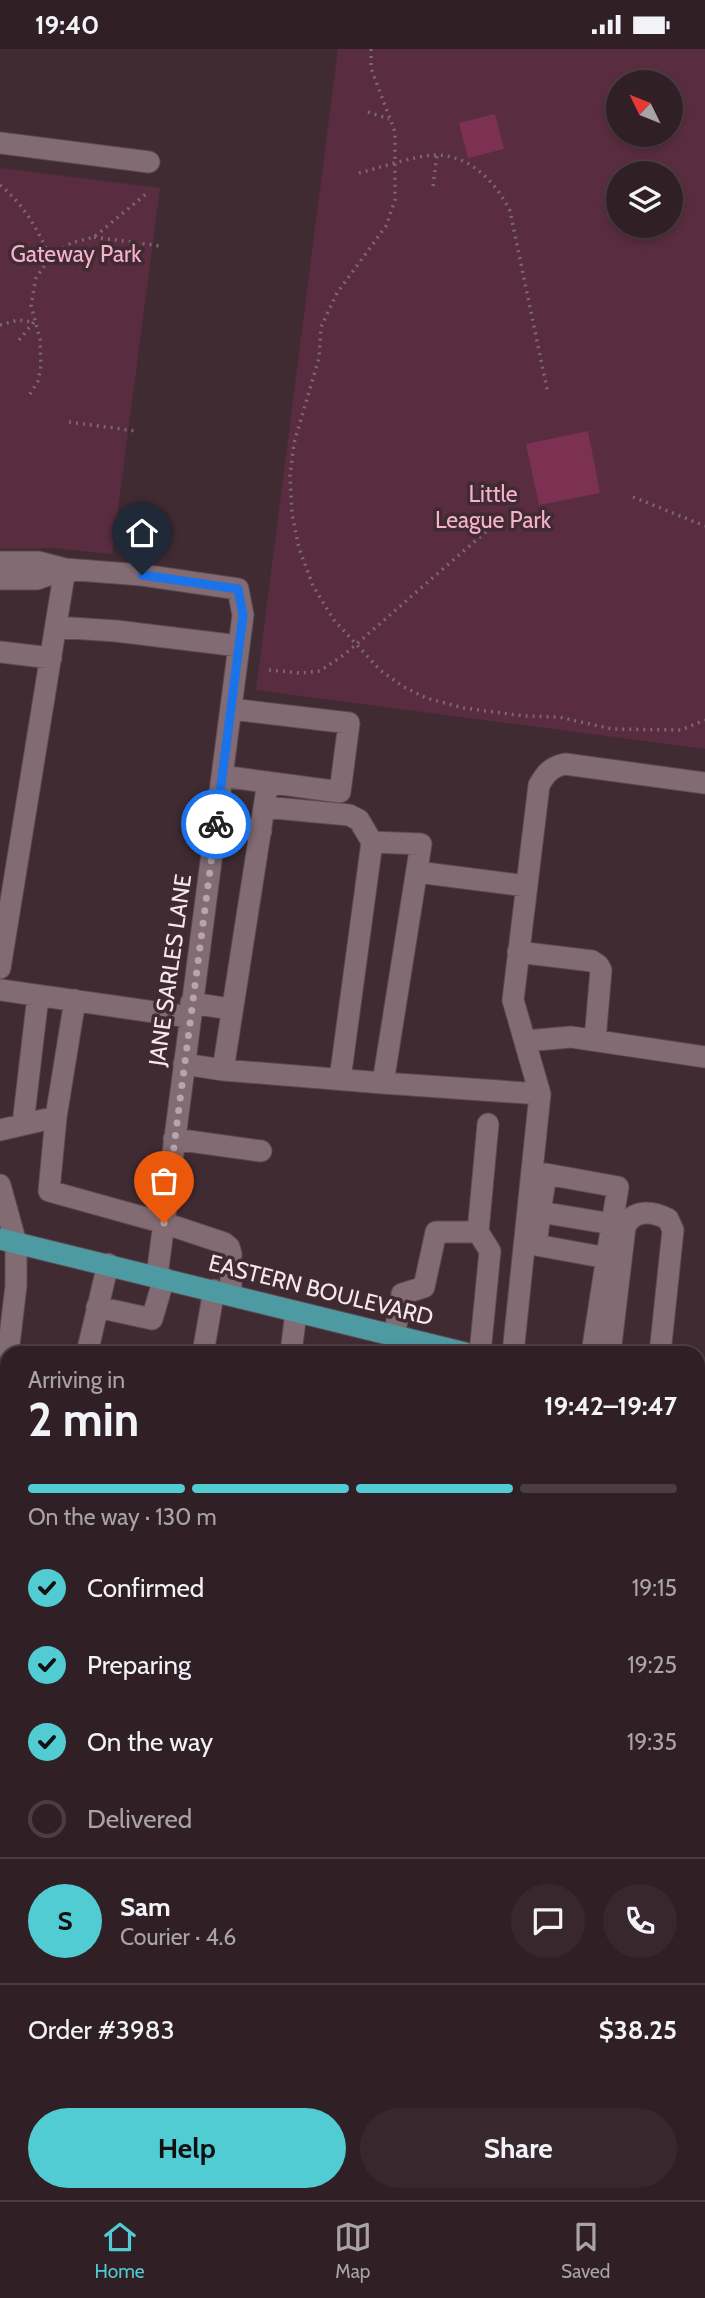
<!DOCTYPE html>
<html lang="en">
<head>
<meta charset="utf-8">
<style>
  body { margin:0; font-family:Cabin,sans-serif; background:#38282e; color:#f1f3f6; height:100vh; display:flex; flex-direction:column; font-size:26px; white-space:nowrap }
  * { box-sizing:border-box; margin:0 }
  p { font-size:23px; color:#a8a3a7 }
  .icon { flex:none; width:38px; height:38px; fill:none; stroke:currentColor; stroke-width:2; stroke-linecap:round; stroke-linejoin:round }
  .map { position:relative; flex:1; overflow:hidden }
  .panel { position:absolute; left:0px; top:1297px; width:705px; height:856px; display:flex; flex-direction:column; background:#302026; border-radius:21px 21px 0 0; box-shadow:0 4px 10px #0003,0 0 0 2px #4b3e43 }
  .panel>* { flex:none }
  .needle { width:46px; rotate:313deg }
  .tools { position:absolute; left:606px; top:21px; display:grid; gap:14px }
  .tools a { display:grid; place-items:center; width:77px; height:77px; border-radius:50%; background:#302026; box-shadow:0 4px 10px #0003,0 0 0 2px #4b3e43; font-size:35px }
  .pin { position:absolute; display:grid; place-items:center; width:60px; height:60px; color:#fff; margin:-72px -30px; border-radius:50% 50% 50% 0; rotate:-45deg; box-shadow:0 0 7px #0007 }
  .pin .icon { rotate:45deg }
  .courier { position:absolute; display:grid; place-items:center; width:70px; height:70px; margin:-35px; border:5px solid #1a73e8; border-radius:50%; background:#fff; color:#222; box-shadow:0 2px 9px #0007 }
  .headline em { font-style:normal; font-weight:800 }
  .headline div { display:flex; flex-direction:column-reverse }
  .headline { display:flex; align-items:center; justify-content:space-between; height:119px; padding:0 28px }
  h1 { font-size:46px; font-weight:800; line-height:52px }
  .bar { display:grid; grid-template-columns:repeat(4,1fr); gap:10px 7px; align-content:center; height:84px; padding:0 28px }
  .bar i { height:9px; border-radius:5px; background:#4b3e43 }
  .bar .selected { background:#51ccd3 }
  .bar p { grid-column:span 4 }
  .line { display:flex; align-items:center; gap:18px; padding:0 28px; border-top:2px solid #4b3e43 }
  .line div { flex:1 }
  .round { display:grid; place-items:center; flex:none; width:74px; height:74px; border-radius:37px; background:#38282e }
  ol { padding:0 28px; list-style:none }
  li { display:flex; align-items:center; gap:21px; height:77px }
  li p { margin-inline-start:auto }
  li .icon { padding:7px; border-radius:50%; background:#51ccd3; color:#111; stroke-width:4 }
  li:last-child { color:#a8a3a7 }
  li i { width:38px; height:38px; border:4px solid #4b3e43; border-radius:50% }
  .primary-button { display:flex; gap:14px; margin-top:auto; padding:14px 28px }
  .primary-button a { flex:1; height:80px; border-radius:42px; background:#51ccd3; color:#111; font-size:28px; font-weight:800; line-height:80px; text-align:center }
  .primary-button a+a { background:#38282e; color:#f1f3f6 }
  .status { display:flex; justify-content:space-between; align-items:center; height:49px; padding:0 35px; background:#302026; direction:ltr }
  .status svg { height:19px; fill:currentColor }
  .tab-bar { display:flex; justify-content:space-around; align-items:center; height:98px; border-top:2px solid #4b3e43; background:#302026; font-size:19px; color:#a8a3a7 }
  .tab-bar a { display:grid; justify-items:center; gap:4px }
  .tab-bar .selected { color:#51ccd3 }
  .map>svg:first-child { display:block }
</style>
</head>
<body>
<div class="status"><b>19:40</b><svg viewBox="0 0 49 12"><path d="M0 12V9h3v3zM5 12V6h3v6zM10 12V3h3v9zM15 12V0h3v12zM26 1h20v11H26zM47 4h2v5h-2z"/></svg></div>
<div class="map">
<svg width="705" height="2151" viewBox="0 0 705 2151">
  <rect width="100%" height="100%" fill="#402b33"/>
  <path fill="#592d3f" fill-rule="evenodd" d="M338 0H705V700L256 641ZM618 33H670V86H618ZM618 124H670V177H618Z
    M0 119 160 139 112 505 54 499 0 500Z"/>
  <path fill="#7c3153" d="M495 65 504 100 468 109 459 74Z
    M588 382 600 444 539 456 526 395Z"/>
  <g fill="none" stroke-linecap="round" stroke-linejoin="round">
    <defs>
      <path id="minor" d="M0 94 149 113
        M0 513H38L65 520 142 526 238 540 243 566 157 1227
        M0 530H37L65 520
        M56 578 116 582 239 597
        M0 603 51 609
        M222 727 340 743 349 674 231 660
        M264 758 349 766 359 771 372 793
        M216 776 261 782
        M417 823 527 837
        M518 903 592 912 598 916 601 921 595 991
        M0 919 65 520
        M0 941 189 968
        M75 951 56 1068 49 1142 164 1174 224 1194 229 1198 231 1205V1246
        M191 954 231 960
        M525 992 571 988 705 1008
        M184 1015 223 1021 383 1034 421 795 372 793 340 1030
        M223 1021 268 733
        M383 1034 540 1045
        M23 1075 38 947
        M0 1081 56 1068
        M174 1090 261 1102
        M0 1136 16 1194V1237L8 1304
        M542 1151 546 1125 618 1138 612 1175
        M537 1189 540 1163 612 1175 592 1304
        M536 1196 607 1209
        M97 1258 152 1270 164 1229
        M394 1287 402 1245 424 1238 436 1183H478
        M87 1304 108 1215
        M203 1304 214 1241
        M291 1304 296 1263
        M480 1304 490 1202 478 1183 488 1075
        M513 1304 540 1045 513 951 539 736C546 724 551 718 565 715L705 734
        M610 1304 625 1178C633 1160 652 1162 668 1170L673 1181 660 1304
        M0 1364 7 1311
        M0 1576H7
        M698 1663 705 1664
        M0 1859 7 1860
        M698 1946 705 1947
        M16 2146 61 2151
        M462 2151 463 2146"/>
      <path id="major" d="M0 1190 465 1304
        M698 1358 705 1360"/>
    </defs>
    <use href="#minor" stroke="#5c4a51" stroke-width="23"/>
    <use href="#major" stroke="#5c4a51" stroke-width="23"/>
    <path stroke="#7b686f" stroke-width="3.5" stroke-dasharray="2 5" stroke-linecap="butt" d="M371 0V19L395 83V151L386 177 337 244 321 278 319 309 294 394 290 427 292 465 299 499 313 537 334 571 380 621 402 637 426 649 464 659 524 667 559 668 612 680 681 681 705 671
      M368 63 389 70
      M359 124C379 119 414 107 434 106 469 105 496 133 510 162L548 345
      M0 136C24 156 37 179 50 208
      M433 137 437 106
      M94 188 160 197
      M0 276 18 271 34 273
      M19 291 34 273
      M30 345 38 332 41 317 40 290 31 256 36 229 51 207 71 194 94 188 146 145
      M69 373 136 382
      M633 448 705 477
      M269 621 300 624 320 622 345 605 504 467"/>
    <use href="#minor" stroke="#836b74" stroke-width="21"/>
    <use href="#major" stroke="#4e9aa3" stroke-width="21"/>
  </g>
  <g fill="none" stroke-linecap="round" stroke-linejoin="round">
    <path stroke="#b6a5ab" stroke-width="7" stroke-dasharray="0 12.6" d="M164 1174 216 775"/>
    <path stroke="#1a73e8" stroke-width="9" d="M142 526 238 540 243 566 216 775"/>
  </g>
  <g text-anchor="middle" stroke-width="7" stroke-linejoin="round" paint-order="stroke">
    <g font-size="23" fill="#f6b2cb" stroke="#402b33">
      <text x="76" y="213">Gateway Park</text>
      <text x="493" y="453">Little<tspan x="493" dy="26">League Park</tspan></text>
    </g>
    <g font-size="23" fill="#f6e7ec" stroke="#402b33">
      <text transform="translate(170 921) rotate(-82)" y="8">JANE SARLES LANE</text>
      <text transform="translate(321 1241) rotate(14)" y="8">EASTERN BOULEVARD</text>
    </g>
  </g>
</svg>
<div class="tools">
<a><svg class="needle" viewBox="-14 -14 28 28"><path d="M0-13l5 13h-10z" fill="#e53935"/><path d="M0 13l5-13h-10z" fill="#a8a3a7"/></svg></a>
<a><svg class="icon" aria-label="layers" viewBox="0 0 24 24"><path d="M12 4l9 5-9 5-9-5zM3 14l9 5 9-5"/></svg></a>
</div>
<div class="pin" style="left:164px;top:1174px;background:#ea580c"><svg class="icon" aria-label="bag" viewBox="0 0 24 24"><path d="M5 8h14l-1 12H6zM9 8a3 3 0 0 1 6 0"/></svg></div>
<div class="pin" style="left:142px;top:526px;background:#1f2937"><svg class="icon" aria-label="home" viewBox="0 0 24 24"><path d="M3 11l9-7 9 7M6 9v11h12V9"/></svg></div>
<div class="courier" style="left:216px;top:775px"><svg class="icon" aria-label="bike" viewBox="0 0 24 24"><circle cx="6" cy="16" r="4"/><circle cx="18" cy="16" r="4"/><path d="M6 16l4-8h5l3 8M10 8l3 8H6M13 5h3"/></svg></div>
<section class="panel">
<div class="headline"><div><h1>2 min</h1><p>Arriving in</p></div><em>19:42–19:47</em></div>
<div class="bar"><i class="selected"></i><i class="selected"></i><i class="selected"></i><i></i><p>On the way · 130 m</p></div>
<ol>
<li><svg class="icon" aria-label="check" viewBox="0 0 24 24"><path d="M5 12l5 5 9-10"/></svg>Confirmed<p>19:15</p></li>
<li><svg class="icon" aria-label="check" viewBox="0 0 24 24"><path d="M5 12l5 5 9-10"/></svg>Preparing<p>19:25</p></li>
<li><svg class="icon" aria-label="check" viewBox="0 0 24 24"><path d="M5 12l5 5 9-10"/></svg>On the way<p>19:35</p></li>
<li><i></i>Delivered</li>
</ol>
<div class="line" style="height:126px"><b class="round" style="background:#51ccd3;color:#111">S</b><div><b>Sam</b><p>Courier · 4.6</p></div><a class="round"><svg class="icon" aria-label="chat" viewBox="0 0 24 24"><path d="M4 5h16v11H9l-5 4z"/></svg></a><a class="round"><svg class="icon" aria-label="phone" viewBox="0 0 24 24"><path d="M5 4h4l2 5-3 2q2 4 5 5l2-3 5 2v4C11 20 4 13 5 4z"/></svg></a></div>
<div class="line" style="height:91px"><div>Order #3983</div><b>$38.25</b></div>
<div class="primary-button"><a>Help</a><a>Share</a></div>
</section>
</div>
<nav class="tab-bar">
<a class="selected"><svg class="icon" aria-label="home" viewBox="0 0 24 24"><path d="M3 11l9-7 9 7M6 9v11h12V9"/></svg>Home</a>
<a><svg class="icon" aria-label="map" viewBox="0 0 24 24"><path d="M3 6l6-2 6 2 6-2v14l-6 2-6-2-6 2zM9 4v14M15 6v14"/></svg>Map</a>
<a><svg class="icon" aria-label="saved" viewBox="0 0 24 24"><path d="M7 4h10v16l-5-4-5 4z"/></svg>Saved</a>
</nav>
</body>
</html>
